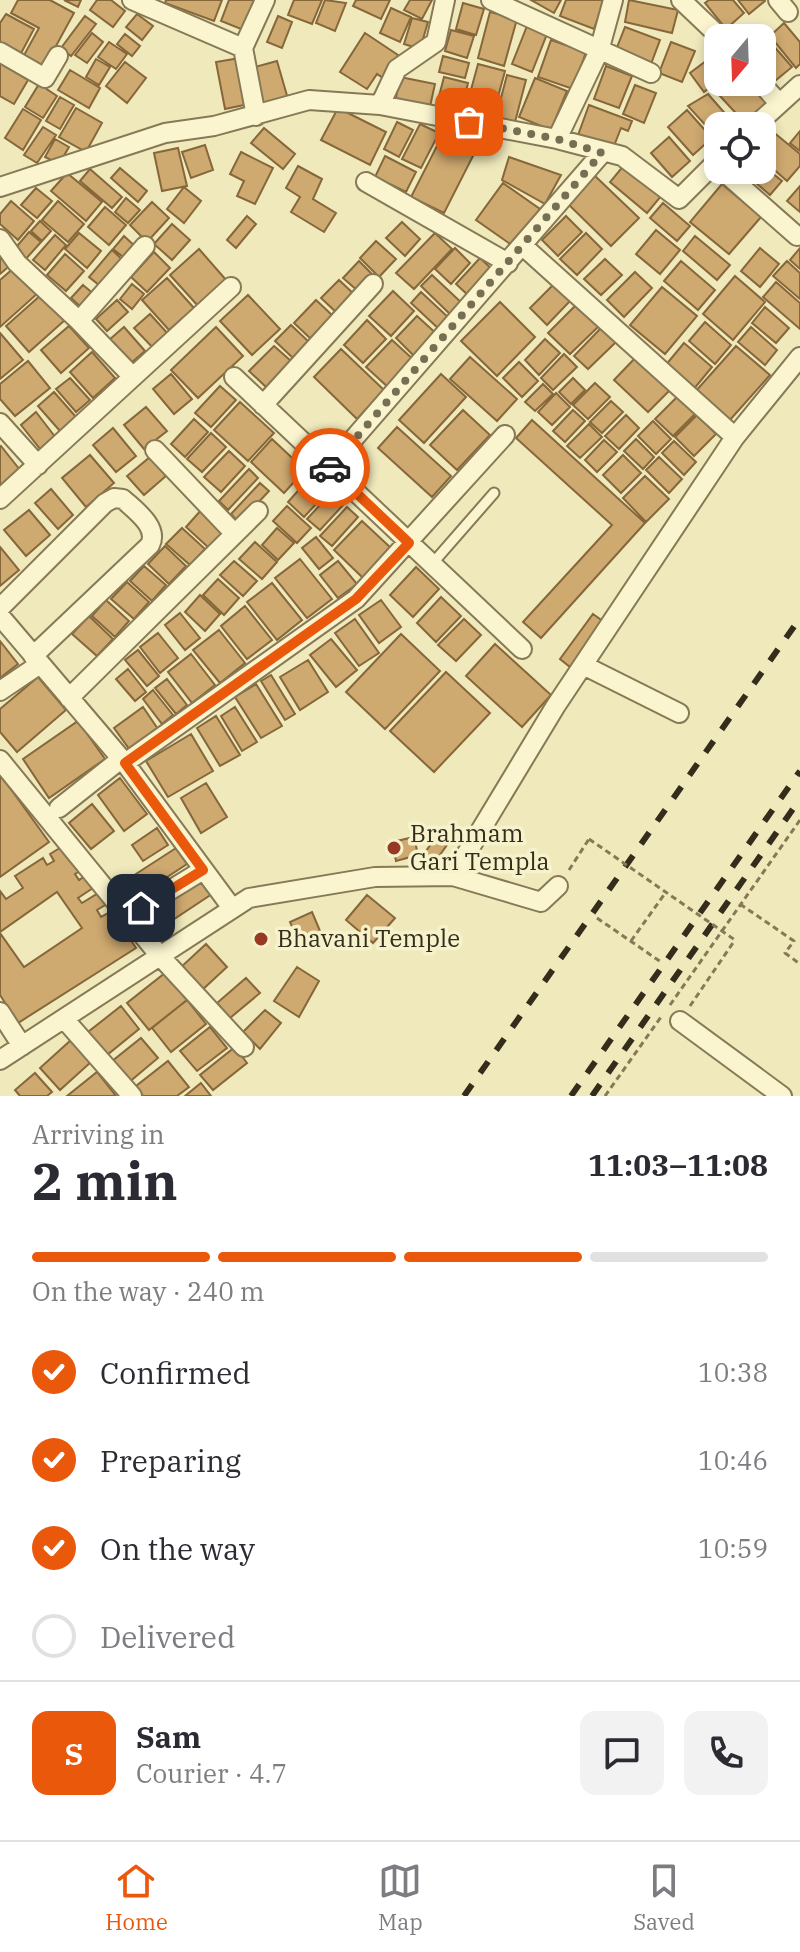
<!DOCTYPE html>
<html lang="en">
<head>
<meta charset="utf-8">
<style>
  body { margin:0; font-family:"IBM Plex Serif",serif; background:#f2f2f3; color:#2b2b33; height:100vh; display:flex; flex-direction:column; font-size:30px; white-space:nowrap }
  * { box-sizing:border-box; margin:0 }
  p { font-size:26px; color:#7c7c81 }
  .icon { flex:none; width:44px; height:44px; fill:none; stroke:currentColor; stroke-width:2; stroke-linecap:round; stroke-linejoin:round }
  .map { position:relative; height:1096px; overflow:hidden }
  .panel { display:flex; flex-direction:column; background:#fff; flex:1 }
  .panel>* { flex:none }
  .needle { width:52px; rotate:199deg }
  .controls { position:absolute; left:704px; top:24px; display:grid; gap:16px }
  .controls a { display:grid; place-items:center; width:72px; height:72px; border-radius:16px; background:#fff; box-shadow:0 4px 12px #0003; font-size:40px }
  .pin { position:absolute; display:grid; place-items:center; width:68px; height:68px; color:#fff; margin:-34px; border-radius:16px; box-shadow:0 4px 12px #0006 }
  .courier { position:absolute; display:grid; place-items:center; width:80px; height:80px; margin:-40px; border:6px solid #ea580c; border-radius:50%; background:#fff; color:#222; box-shadow:0 2px 10px #0007 }
  .overview em { font-style:normal; font-weight:700 }
  .overview div { display:flex; flex-direction:column-reverse }
  .overview { display:flex; align-items:center; justify-content:space-between; height:136px; padding:0 32px }
  h1 { font-size:52px; font-weight:700; line-height:60px }
  .bar { display:grid; grid-template-columns:repeat(4,1fr); gap:12px 8px; align-content:center; height:96px; padding:0 32px }
  .bar i { height:10px; border-radius:6px; background:#e1e1e2 }
  .bar .selected { background:#ea580c }
  .bar p { grid-column:span 4 }
  .line { display:flex; align-items:center; gap:20px; padding:0 32px; border-top:2px solid #e1e1e2 }
  .line div { flex:1 }
  .round { display:grid; place-items:center; flex:none; width:84px; height:84px; border-radius:16px; background:#f2f2f3 }
  ol { padding:0 32px; list-style:none }
  li { display:flex; align-items:center; gap:24px; height:88px }
  li p { margin-inline-start:auto }
  li .icon { padding:8px; border-radius:50%; background:#ea580c; color:#fff; stroke-width:4 }
  li:last-child { color:#7c7c81 }
  li i { width:44px; height:44px; border:4px solid #e1e1e2; border-radius:50% }
  .dock { display:flex; justify-content:space-around; align-items:center; height:112px; border-top:2px solid #e1e1e2; background:#fff; font-size:22px; color:#7c7c81 }
  .dock a { display:grid; justify-items:center; gap:4px }
  .dock .selected { color:#ea580c }
  .map>svg:first-child { display:block }
</style>
</head>
<body>
<div class="map">
<svg width="800" height="1096" viewBox="0 0 800 1096">
  <rect width="100%" height="100%" fill="#efe9bc"/>
  <path fill="#cea970" stroke="#86673a" stroke-width="2" d="M18 0H50L74 13 44 68 23 57 39 28 11 13Z
    M64 0H81L78 7Z
    M97 0H111L125 11 113 27 90 10Z
    M166 0H222L214 21 165 3Z
    M229 0H259L246 31 221 21Z
    M294 0H322L312 24 288 15Z
    M325 0 346 3 335 31 316 23Z
    M356 0H390L381 19 353 6Z
    M410 0H432L422 19 404 10Z
    M531 0H561L554 13Z
    M566 0H604L594 29 560 16Z
    M629 0 678 10 672 33 625 22Z
    M709 0H733L744 13 726 29 705 3Z
    M738 0H764L765 1 749 14Z
    M463 3 484 9 476 35 456 29Z
    M391 8 411 17 400 42 380 33Z
    M490 12 517 19 504 66 478 58Z
    M6 14 34 29 19 57 0 45V23Z
    M137 14 153 26 142 40 126 27Z
    M85 16 96 24 71 56 61 48Z
    M278 16 292 22 282 48 267 42Z
    M412 18 428 22 420 49 404 44Z
    M784 23 800 42V64L796 68 770 36Z
    M527 26 547 34 532 72 512 64Z
    M625 27 660 40 651 64 616 50Z
    M451 30 474 36 467 58 445 51Z
    M92 33 103 42 87 63 75 55Z
    M365 33 398 55 383 78 377 74 367 89 340 72Z
    M125 34 140 46 132 56 117 44Z
    M766 37 792 67 770 85 762 76V40Z
    M551 40 586 52 573 89 538 77Z
    M109 42 127 54 116 69 98 57Z
    M671 42 695 51 682 82 659 73Z
    M718 52V81L704 92 690 73Z
    M443 56 469 63 465 78 439 72Z
    M240 58 249 104 225 109 216 62Z
    M96 59 110 67 99 85 86 77Z
    M277 61 288 99 262 106 251 68Z
    M125 62 146 78 127 103 106 86Z
    M0 63 28 80 14 104 0 96Z
    M478 64 505 71 492 119 465 112Z
    M606 66 632 76 619 108 594 99Z
    M70 70 100 88 89 108 58 90Z
    M507 75 526 80 515 122 496 117Z
    M400 77 435 84 429 111 395 103Z
    M444 77 468 83 460 115 436 108Z
    M535 78 567 91 551 130 519 117Z
    M735 82H752L769 101 745 123 720 96Z
    M39 84 57 96 43 118 25 107Z
    M635 85 656 93 644 123 623 114Z
    M708 94 736 126H718V139L688 106Z
    M60 97 74 105 60 129 46 121Z
    M589 105 632 121 628 131 621 128 612 151 577 138Z
    M76 108 102 123 86 152 59 137Z
    M338 108 386 132 370 165 321 140Z
    M23 109 41 120 23 150 5 138Z
    M687 110 712 138 693 155 668 127Z
    M397 122 413 130 399 157 384 149Z
    M420 124 439 133 421 168 402 159Z
    M43 127 56 135 37 163 24 155Z
    M264 128 295 154 283 169 251 143Z
    M772 131 800 154V166L787 181 762 159V143Z
    M800 131V151L790 143Z
    M669 137 690 161 672 177 651 153Z
    M441 138 474 154 444 213 411 197Z
    M55 139 69 147 59 164 45 157Z
    M205 145 213 170 191 178 182 152Z
    M178 148 187 186 162 191 154 153Z
    M241 152 273 168 255 204 237 196 244 181 230 174Z
    M385 156 416 172 406 192 375 177Z
    M509 157 561 175 545 204 502 180Z
    M625 164 662 195 647 213 610 182Z
    M762 165 782 181 770 195 741 170H762Z
    M298 166 322 179 313 199 336 213 324 232 291 212 300 197 286 188Z
    M120 168 147 191 138 202 111 178Z
    M90 169 122 197 112 208 80 181Z
    M67 173 102 202 86 221 51 191Z
    M593 174 639 218 611 246 566 202Z
    M503 183 540 209 513 246 476 220Z
    M722 184 761 217 729 254 690 222Z
    M800 186V212L787 201Z
    M184 187 201 201 184 223 167 209Z
    M36 188 52 201 37 218 21 205Z
    M126 198 140 210 128 223 115 212Z
    M11 201 34 221 18 240 0 224V214Z
    M58 201 84 224 68 242 42 220Z
    M152 202 169 218 147 242 130 225Z
    M663 203 690 226 677 241 650 218Z
    M105 207 126 225 109 245 88 227Z
    M247 216 256 224 236 248 227 240Z
    M566 216 582 232 558 256 542 240Z
    M40 221 51 231 42 241 31 231Z
    M402 222 420 239 405 256 386 238Z
    M172 224 190 240 172 260 154 244Z
    M656 230 680 250 660 274 636 254Z
    M29 232 41 242 24 261 12 252Z
    M79 233 101 251 87 268 65 249Z
    M435 233 452 249 414 289 396 273Z
    M586 233 602 249 577 275 560 259Z
    M55 235 66 245 45 270 33 260Z
    M124 236 137 248 127 260 113 249Z
    M695 236 730 265 717 280 683 251Z
    M376 241 396 259 379 277 360 258Z
    M455 248 470 263 451 284 435 269Z
    M760 248 779 264 760 287 741 271Z
    M800 248V269L790 260Z
    M0 249 13 263 0 274Z
    M199 249 227 281 199 307 170 275Z
    M112 250 126 263 104 289 89 277Z
    M154 252 170 268 147 292 131 277Z
    M65 254 84 271 66 291 47 275Z
    M480 258 494 271 469 296 456 284Z
    M605 259 622 275 601 295 584 279Z
    M359 261 373 275 358 291 343 278Z
    M681 261 715 290 698 310 664 281Z
    M787 261 800 273V299L773 276Z
    M15 267 38 293 0 327V280Z
    M635 272 652 288 624 317 607 300Z
    M432 275 465 306 454 318 421 286Z
    M735 276 765 302 733 340 703 314Z
    M167 278 194 308 169 330 142 300Z
    M339 280 355 295 337 313 321 298Z
    M776 282 800 303V329L763 297Z
    M132 284 144 294 132 309 120 299Z
    M554 284 570 301 547 325 530 308Z
    M83 285 95 295 83 309 71 298Z
    M662 287 697 316 665 354 630 325Z
    M393 291 414 311 391 336 369 316Z
    M421 292 450 319 440 330 411 303Z
    M42 294 65 320 29 352 6 326Z
    M248 295 280 329 252 355 220 321Z
    M117 300 128 312 107 331 96 319Z
    M316 300 333 316 311 339 294 323Z
    M500 302 535 337 497 376 461 341Z
    M577 304 599 326 570 354 548 333Z
    M765 307 789 328 776 343 752 323Z
    M150 314 169 335 153 348 134 328Z
    M417 316 439 336 417 359 396 338Z
    M367 320 386 339 363 363 344 345Z
    M705 322 731 345 715 364 689 341Z
    M291 325 309 342 294 359 275 341Z
    M69 326 89 348 61 373 41 350Z
    M124 327 145 351 131 363 109 340Z
    M216 327 243 356 198 398 171 370Z
    M751 327 777 350 765 365 738 342Z
    M601 328 616 342 588 369 574 356Z
    M0 333 23 360 0 379Z
    M545 339 560 353 539 375 525 360Z
    M392 340 415 361 389 388 366 367Z
    M684 343 712 367 693 390 665 366Z
    M274 346 291 361 266 387 249 371Z
    M736 346 770 375 729 421 695 392Z
    M341 349 384 390 357 419 314 377Z
    M92 352 115 378 93 398 70 372Z
    M564 354 577 367 553 390 541 378Z
    M638 355 672 388 648 412 614 380Z
    M470 357 517 399 497 421 450 379Z
    M28 361 50 388 15 416 0 399V384Z
    M519 362 538 381 522 397 503 378Z
    M171 374 192 399 174 414 153 389Z
    M441 374 466 397 424 443 399 420Z
    M70 378 90 400 76 412 56 389Z
    M573 378 585 390 571 404 559 392Z
    M595 383 610 397 588 419 573 405Z
    M543 384 553 394 535 411 525 402Z
    M220 386 236 400 211 427 195 413Z
    M54 392 76 417 60 431 38 406Z
    M556 393 570 407 552 425 538 412Z
    M678 396 695 414 673 436 655 419Z
    M611 401 623 412 602 433 590 422Z
    M240 402 274 433 248 461 214 430Z
    M146 407 167 431 144 449 124 425Z
    M463 410 490 435 457 470 430 445Z
    M573 410 585 421 565 442 553 431Z
    M36 412 56 438 41 450 21 425Z
    M626 415 639 428 619 449 605 436Z
    M697 415 716 434 694 456 675 437Z
    M194 419 208 432 185 457 171 444Z
    M532 420 645 523 541 638 523 622 612 525 516 438Z
    M653 421 671 439 656 454 638 436Z
    M589 424 602 437 580 458 567 446Z
    M397 427 451 476 432 497 378 448Z
    M113 428 136 456 116 472 93 445Z
    M211 433 226 447 202 472 187 459Z
    M272 439 305 470 284 493 251 462Z
    M636 439 654 457 643 469 624 451Z
    M604 440 617 452 597 472 585 460Z
    M674 441 696 462 684 475 662 453Z
    M1 446 20 470 0 486V447Z
    M229 451 245 466 221 492 204 477Z
    M90 455 114 483 86 507 62 478Z
    M623 455 641 473 621 493 603 475Z
    M150 457 166 476 144 495 127 476Z
    M659 457 682 479 669 493 646 470Z
    M249 469 258 478 228 510 219 501Z
    M313 474 330 489 304 517 288 502Z
    M645 476 669 499 646 522 623 498Z
    M260 483 269 491 239 523 231 514Z
    M51 489 73 515 58 529 35 503Z
    M333 491 345 503 320 530 307 519Z
    M287 506 311 528 297 543 273 521Z
    M347 507 358 517 332 546 320 536Z
    M202 509 225 530 209 548 186 527Z
    M29 510 50 535 26 556 4 530Z
    M362 521 391 548 363 578 334 550Z
    M182 528 205 549 190 565 166 544Z
    M277 528 294 543 278 560 262 545Z
    M316 537 333 558 319 569 302 548Z
    M255 542 277 562 262 579 239 559Z
    M165 546 186 566 169 584 148 564Z
    M0 547 19 570 0 586Z
    M300 559 332 599 307 618 275 578Z
    M234 561 257 581 243 596 220 575Z
    M338 561 357 584 338 598 320 575Z
    M144 566 166 585 152 601 130 581Z
    M416 567 439 589 413 617 390 595Z
    M218 579 239 598 224 615 203 595Z
    M127 582 149 602 134 619 111 599Z
    M272 583 302 620 277 640 247 602Z
    M200 595 220 614 205 631 185 612Z
    M441 597 461 616 436 642 417 623Z
    M106 600 129 621 115 637 92 616Z
    M381 600 401 627 379 643 359 615Z
    M245 606 272 640 247 659 221 626Z
    M180 613 200 638 185 650 165 625Z
    M593 614 604 622 570 667 560 659Z
    M89 616 113 639 97 656 72 634Z
    M355 619 379 653 359 666 335 633Z
    M464 619 481 635 456 661 438 645Z
    M219 630 245 663 220 683 193 650Z
    M158 633 178 658 160 673 140 647Z
    M401 634 440 671 385 729 346 692Z
    M331 639 357 670 336 687 310 655Z
    M0 641 18 664 0 678Z
    M495 644 551 695 522 727 466 676Z
    M138 650 159 676 147 686 125 660Z
    M191 654 215 685 192 703 168 672Z
    M308 660 328 692 300 710 280 677Z
    M128 669 146 692 135 701 116 679Z
    M446 672 490 713 434 772 390 731Z
    M271 675 295 714 285 720 261 681Z
    M38 677 66 710 17 752 0 732V709Z
    M167 679 187 705 176 714 155 688Z
    M256 684 282 726 261 738 235 697Z
    M153 690 173 715 162 724 143 699Z
    M143 707 158 729 130 750 114 728Z
    M235 707 257 742 242 751 221 716Z
    M216 716 240 755 220 766 197 728Z
    M78 721 105 759 49 798 23 759Z
    M191 734 213 771 168 797 146 761Z
    M0 774 49 842 0 877Z
    M120 778 147 814 124 831 98 795Z
    M206 783 227 817 201 833 181 798Z
    M92 804 114 831 91 849 69 823Z
    M157 828 168 845 143 861 132 845Z
    M414 837 418 855 396 861 392 842Z
    M436 837 447 845 432 866 421 858Z
    M68 843 84 869 75 874 79 880 88 874 96 886 78 898 82 903 100 892 107 904 97 910 101 917 112 911 136 948 18 1023 0 995V933L24 967 82 928 57 892 0 932V891L6 899 23 888 15 876 43 858 47 865 54 861 50 854Z
    M176 848 187 864 132 900 122 883Z
    M199 875 212 894 156 931 143 911Z
    M367 895 395 918 373 943 346 920Z
    M312 912 323 938 301 947 290 922Z
    M206 944 227 967 201 991 180 968Z
    M297 967 319 981 299 1017 274 1001Z
    M165 973 187 1000 149 1030 127 1003Z
    M246 978 260 993 230 1018 217 1003Z
    M187 1000 206 1024 171 1052 152 1028Z
    M121 1006 139 1029 107 1055 88 1032Z
    M265 1010 281 1023 260 1049 243 1032Z
    M210 1027 227 1048 197 1071 180 1051Z
    M141 1038 158 1058 128 1083 111 1062Z
    M71 1040 91 1062 60 1090 40 1068Z
    M235 1047 247 1063 213 1090 200 1075Z
    M168 1061 189 1087 177 1096H143L136 1086Z
    M97 1072 116 1096H67Z
    M35 1073 52 1092 47 1096H20L15 1090Z
    M201 1083 211 1096H185Z"/>
  <g fill="none" stroke-linecap="round" stroke-linejoin="round">
    <defs>
      <path id="lane" d="M432 564 494 493"/>
      <path id="street" d="M132 0 243 48
        M491 0 651 73
        M681 0 721 38
        M778 0 788 12
        M0 52 45 78 58 56
        M760 82 779 103
        M380 105 557 139 622 156 679 199 718 160
        M256 116 243 48 265 0
        M755 126 800 85
        M557 139 599 51 613 0
        M722 170 797 236
        M366 182 508 263
        M0 187 165 133 214 126 309 100 380 105 397 69 436 42 445 0
        M0 239 17 263 79 321 133 377
        M79 321 145 246
        M234 377 522 649
        M263 405 373 284
        M0 423 38 465
        M735 437 800 357
        M155 450 235 534
        M329 467 602 153
        M0 499 231 287
        M0 608 105 503 114 498 123 499C136 511 159 527 150 545L33 656
        M0 616 125 763 232 908
        M583 665 679 713
        M0 691 40 664
        M69 698 258 511
        M0 760 160 956 244 1047
        M125 763 356 599 505 435
        M59 808 121 759
        M453 876 541 902 558 886
        M141 908 203 870
        M0 1012 22 1046
        M65 1020 132 1096
        M680 1021 782 1096
        M0 1060 249 898 375 877 453 876 555 707 735 437 523 246"/>
    </defs>
    <use href="#lane" stroke="#877955" stroke-width="13"/>
    <use href="#street" stroke="#877955" stroke-width="22"/>
    <path stroke="#877955" stroke-width="3" stroke-dasharray="6 4" stroke-linecap="butt" d="M569 870 589 839
      M740 904 794 941 785 953 800 964
      M597 918 661 962
      M631 941 666 892
      M670 1005 800 820
      M690 1006 735 940
      M605 1096 661 1017"/>
    <use href="#lane" stroke="#faf5cf" stroke-width="9"/>
    <use href="#street" stroke="#faf5cf" stroke-width="18"/>
    <path stroke="#352d1b" stroke-width="6" stroke-dasharray="14 14" stroke-linecap="butt" d="M464 1096 800 618
      M571 1096 800 771
      M592 1096 800 799"/>
    <path stroke="#877955" stroke-width="3" stroke-dasharray="6 4" stroke-linecap="butt" d="M589 839 735 940"/>
  </g>
  <g fill="none" stroke-linecap="round" stroke-linejoin="round">
    <path stroke="#766f53" stroke-width="8" stroke-dasharray="0 14.4" d="M330 468 602 153 557 139 469 122"/>
    <path stroke="#ea580c" stroke-width="10" d="M141 908 203 870 125 763 356 599 409 543 330 468"/>
  </g>
  <g fill="#973924" stroke="#f6f2cc" stroke-width="3">
    <circle cx="394" cy="848" r="8"/>
    <circle cx="261" cy="939" r="8"/>
  </g>
  <g text-anchor="middle" stroke-width="7" stroke-linejoin="round" paint-order="stroke">
    <g font-size="24" fill="#352d1b" stroke="#f6f2cc" text-anchor="start">
      <text x="410" y="842">Brahmam<tspan x="410" dy="28">Gari Templa</tspan></text>
      <text x="277" y="947">Bhavani Temple</text>
    </g>
  </g>
</svg>
<div class="controls">
<a><svg class="needle" viewBox="-14 -14 28 28"><path d="M0-13l5 13h-10z" fill="#e53935"/><path d="M0 13l5-13h-10z" fill="#7c7c81"/></svg></a>
<a><svg class="icon" aria-label="locate" viewBox="0 0 24 24"><circle cx="12" cy="12" r="6"/><path d="M12 2v4M12 18v4M2 12h4M18 12h4"/></svg></a>
</div>
<div class="pin" style="left:469px;top:122px;background:#ea580c"><svg class="icon" aria-label="bag" viewBox="0 0 24 24"><path d="M5 8h14l-1 12H6zM9 8a3 3 0 0 1 6 0"/></svg></div>
<div class="pin" style="left:141px;top:908px;background:#1f2937"><svg class="icon" aria-label="home" viewBox="0 0 24 24"><path d="M3 11l9-7 9 7M6 9v11h12V9"/></svg></div>
<div class="courier" style="left:330px;top:468px"><svg class="icon" aria-label="car" viewBox="0 0 24 24"><path d="M5 17H2v-5l4-1 3-4h7l3 4 3 1v5h-3M9 17h6M6 11h13"/><circle cx="7" cy="17" r="2"/><circle cx="17" cy="17" r="2"/></svg></div>
</div>
<section class="panel">
<div class="overview"><div><h1>2 min</h1><p>Arriving in</p></div><em>11:03–11:08</em></div>
<div class="bar"><i class="selected"></i><i class="selected"></i><i class="selected"></i><i></i><p>On the way · 240 m</p></div>
<ol>
<li><svg class="icon" aria-label="check" viewBox="0 0 24 24"><path d="M5 12l5 5 9-10"/></svg>Confirmed<p>10:38</p></li>
<li><svg class="icon" aria-label="check" viewBox="0 0 24 24"><path d="M5 12l5 5 9-10"/></svg>Preparing<p>10:46</p></li>
<li><svg class="icon" aria-label="check" viewBox="0 0 24 24"><path d="M5 12l5 5 9-10"/></svg>On the way<p>10:59</p></li>
<li><i></i>Delivered</li>
</ol>
<div class="line" style="height:144px"><b class="round" style="background:#ea580c;color:#fff">S</b><div><b>Sam</b><p>Courier · 4.7</p></div><a class="round"><svg class="icon" aria-label="chat" viewBox="0 0 24 24"><path d="M4 5h16v11H9l-5 4z"/></svg></a><a class="round"><svg class="icon" aria-label="phone" viewBox="0 0 24 24"><path d="M5 4h4l2 5-3 2q2 4 5 5l2-3 5 2v4C11 20 4 13 5 4z"/></svg></a></div>
</section>
<nav class="dock">
<a class="selected"><svg class="icon" aria-label="home" viewBox="0 0 24 24"><path d="M3 11l9-7 9 7M6 9v11h12V9"/></svg>Home</a>
<a><svg class="icon" aria-label="map" viewBox="0 0 24 24"><path d="M3 6l6-2 6 2 6-2v14l-6 2-6-2-6 2zM9 4v14M15 6v14"/></svg>Map</a>
<a><svg class="icon" aria-label="saved" viewBox="0 0 24 24"><path d="M7 4h10v16l-5-4-5 4z"/></svg>Saved</a>
</nav>
</body>
</html>
